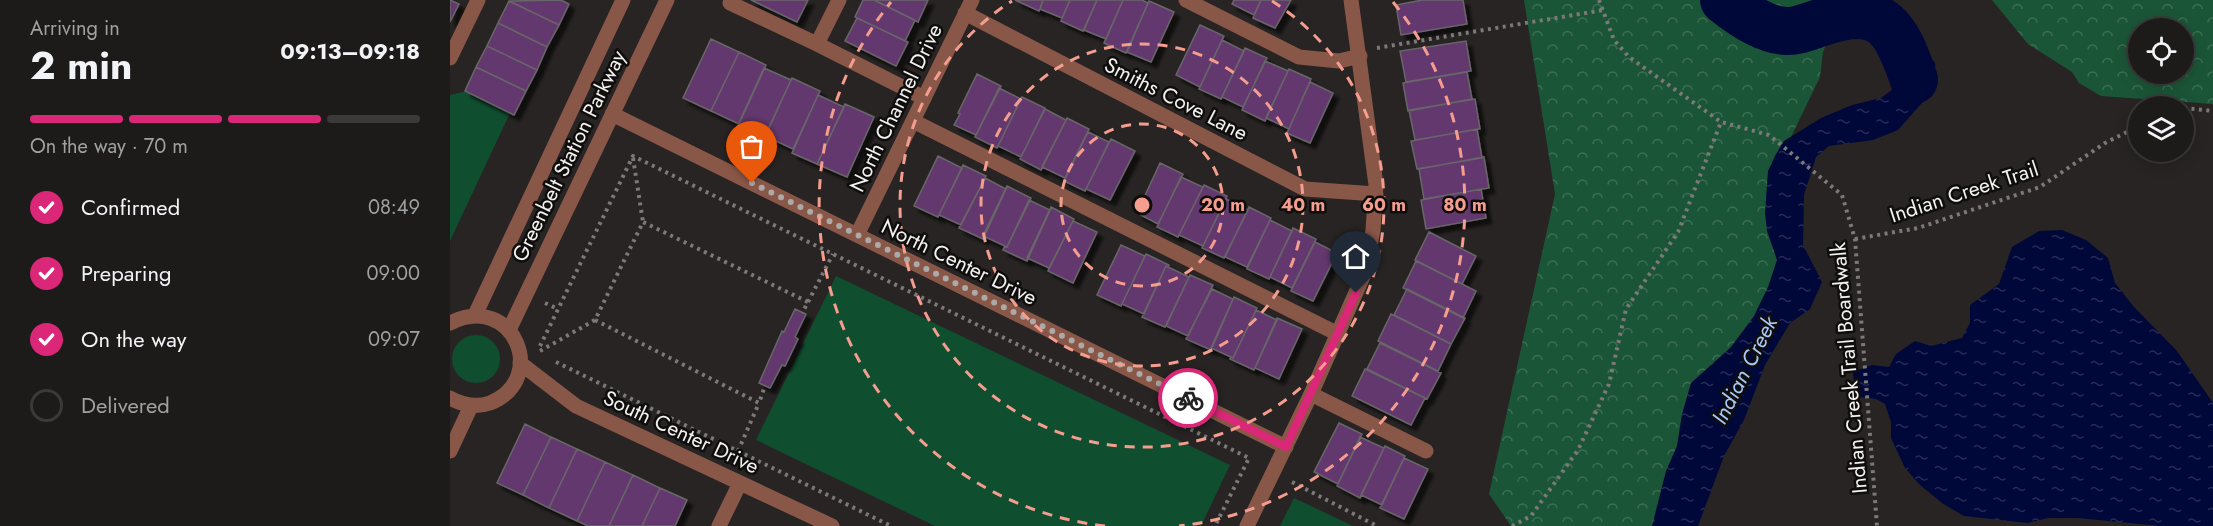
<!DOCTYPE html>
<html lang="en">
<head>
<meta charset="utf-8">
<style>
  body { margin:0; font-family:Jost,sans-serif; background:#2a2827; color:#f1f3f6; height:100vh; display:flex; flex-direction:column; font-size:22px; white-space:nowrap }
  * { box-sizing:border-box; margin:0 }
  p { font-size:20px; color:#a0a1a2 }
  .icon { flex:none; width:33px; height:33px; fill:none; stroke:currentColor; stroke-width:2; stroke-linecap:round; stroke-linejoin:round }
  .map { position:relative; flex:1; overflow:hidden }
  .sheet { display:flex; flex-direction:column; background:#1d1b1a; width:450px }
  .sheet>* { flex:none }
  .controls { position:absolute; left:1678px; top:18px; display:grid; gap:12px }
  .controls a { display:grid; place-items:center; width:66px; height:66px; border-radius:50%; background:#1d1b1a; box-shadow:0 3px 15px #0003,0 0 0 2px #3b3939; font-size:30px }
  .pin { position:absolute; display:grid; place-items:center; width:51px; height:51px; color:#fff; margin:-62px -26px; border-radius:50% 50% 50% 0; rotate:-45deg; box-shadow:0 0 6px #0007 }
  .pin .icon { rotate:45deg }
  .courier { position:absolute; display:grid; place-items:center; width:60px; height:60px; margin:-30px; border:4px solid #db2777; border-radius:50%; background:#fff; color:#222; box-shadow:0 2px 8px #0007 }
  .head em { font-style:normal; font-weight:700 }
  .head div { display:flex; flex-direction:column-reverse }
  .head { display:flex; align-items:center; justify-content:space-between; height:102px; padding:0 30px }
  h1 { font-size:39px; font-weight:700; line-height:45px }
  .bar { display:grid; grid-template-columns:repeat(4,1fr); gap:9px 6px; align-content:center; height:72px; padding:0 30px }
  .bar i { height:8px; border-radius:4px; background:#3b3939 }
  .bar .current { background:#db2777 }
  .bar p { grid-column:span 4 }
  ol { padding:0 30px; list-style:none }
  li { display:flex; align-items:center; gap:18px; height:66px }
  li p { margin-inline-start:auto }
  li .icon { padding:6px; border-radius:50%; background:#db2777; color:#fff; stroke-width:4 }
  li:last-child { color:#a0a1a2 }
  li i { width:33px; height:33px; border:3px solid #3b3939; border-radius:50% }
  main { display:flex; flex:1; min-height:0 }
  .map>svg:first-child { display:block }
</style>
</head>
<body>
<main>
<section class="sheet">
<div class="head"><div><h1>2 min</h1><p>Arriving in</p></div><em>09:13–09:18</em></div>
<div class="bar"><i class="current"></i><i class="current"></i><i class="current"></i><i></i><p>On the way · 70 m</p></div>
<ol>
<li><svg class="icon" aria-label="check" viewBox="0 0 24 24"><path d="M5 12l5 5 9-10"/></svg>Confirmed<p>08:49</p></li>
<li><svg class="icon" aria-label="check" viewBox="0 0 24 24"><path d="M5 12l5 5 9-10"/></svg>Preparing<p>09:00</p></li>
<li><svg class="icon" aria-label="check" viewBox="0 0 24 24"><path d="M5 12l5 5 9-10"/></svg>On the way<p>09:07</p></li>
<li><i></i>Delivered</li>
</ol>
</section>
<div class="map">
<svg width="1763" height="526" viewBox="0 0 1763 526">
  <defs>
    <pattern id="forest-crowns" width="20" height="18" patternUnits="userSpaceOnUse" patternTransform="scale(1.5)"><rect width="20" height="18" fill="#1b5537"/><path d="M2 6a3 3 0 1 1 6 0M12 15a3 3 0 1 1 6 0" fill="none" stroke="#3d6e54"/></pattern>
    <pattern id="water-ripples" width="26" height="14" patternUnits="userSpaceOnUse" patternTransform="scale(1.5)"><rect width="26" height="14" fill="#000739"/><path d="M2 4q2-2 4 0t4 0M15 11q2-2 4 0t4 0" fill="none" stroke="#262c56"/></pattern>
    <filter id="shadow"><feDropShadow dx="5.5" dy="5.5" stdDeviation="1.5" flood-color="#0009"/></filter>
  </defs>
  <rect width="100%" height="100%" fill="#272423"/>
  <path fill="#104e30" d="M17 91 60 113 0 241V95Z
    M386 276 780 465 751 526H485L306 440Z
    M2 359a24 24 0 1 1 48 0a24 24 0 1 1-48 0Z
    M844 498 903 526H830Z"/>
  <path fill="url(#forest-crowns)" fill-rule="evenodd" d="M1074 0H1389L1388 13 1373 52 1370 77 1341 137 1333 286 1229 526H1061L1039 494 1105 194Z
    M1542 0H1763V104L1651 96 1629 83 1622 72 1578 44ZM1689 28H1734V74H1689Z"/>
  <path fill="url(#water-ripples)" d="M1444 12 1485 63 1486 87 1448 130 1423 140 1379 146 1366 157 1354 195 1353 245 1372 282 1360 309 1340 323 1315 365 1294 420 1274 456 1248 526H1202L1216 471 1227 446 1232 414 1241 383 1281 347 1304 316 1318 287 1327 260 1317 231 1315 213 1318 171 1326 154 1334 141 1371 118 1402 105 1431 98 1450 84 1448 73 1423 37Z
    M1612 230 1636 240 1658 258 1665 283 1684 307 1727 351 1763 403V526H1711L1628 518H1598L1578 523 1514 516 1492 503 1470 485 1455 468 1441 438V422L1435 404 1426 399 1410 397 1404 388 1403 372 1422 365 1439 367 1446 354 1465 341 1481 346 1512 338 1520 323V305L1549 284 1562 247 1589 231Z"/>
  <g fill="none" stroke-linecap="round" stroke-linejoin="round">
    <path stroke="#000739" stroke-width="48" d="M1274 0C1290 13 1314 30 1336 31 1348 32 1364 24 1376 21 1434 2 1447 30 1464 80"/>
  </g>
  <path fill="#64396e" stroke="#686669" stroke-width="1.5" filter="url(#shadow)" d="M0 0 9 4 0 22Z
    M111 0 119 4 109 25 59 1Z
    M111 0 119 4 109 25 59 1Z
    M301 0H358L347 22Z
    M301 0H358L347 22Z
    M413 0H424L465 20 455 41 405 17Z
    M413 0H424L465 20 455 41 405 17Z
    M424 0H478L468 22Z
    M424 0H478L468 22Z
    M565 0H593L589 11Z
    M565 0H593L589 11Z
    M593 0H620L612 18 590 9Z
    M593 0H620L612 18 590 9Z
    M620 0H647L633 31 611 21Z
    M620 0H647L633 31 611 21Z
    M647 0H673L656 39 634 30Z
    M647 0H673L656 39 634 30Z
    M673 0H692L698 3 676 53 654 43Z
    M673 0H692L698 3 676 53 654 43Z
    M784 0H811L804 15 782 4Z
    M784 0H811L804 15 782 4Z
    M811 0H841L825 28 803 18Z
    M811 0H841L825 28 803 18Z
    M972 0H1013L1017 24 951 35 946 5Z
    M972 0H1013L1017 24 951 35 946 5Z
    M59 1 109 25 97 47 48 23Z
    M59 1 109 25 97 47 48 23Z
    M699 1 724 12 701 62 677 52Z
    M699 1 724 12 701 62 677 52Z
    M407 18 458 42 446 66 395 41Z
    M407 18 458 42 446 66 395 41Z
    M48 23 97 47 87 70 37 46Z
    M48 23 97 47 87 70 37 46Z
    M750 25 774 36 750 87 726 75Z
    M750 25 774 36 750 87 726 75Z
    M261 39 289 52 261 111 233 98Z
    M261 39 289 52 261 111 233 98Z
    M772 40 794 51 771 99 749 89Z
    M772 40 794 51 771 99 749 89Z
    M1016 41 1021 71 956 82 950 51Z
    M1016 41 1021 71 956 82 950 51Z
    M37 46 87 70 76 91 26 67Z
    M37 46 87 70 76 91 26 67Z
    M795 48 817 58 793 107 772 97Z
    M795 48 817 58 793 107 772 97Z
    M289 52 316 65 289 124 261 111Z
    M289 52 316 65 289 124 261 111Z
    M815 61 838 71 815 121 792 110Z
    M815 61 838 71 815 121 792 110Z
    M26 67 76 91 64 115 15 91Z
    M26 67 76 91 64 115 15 91Z
    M314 68 341 80 314 139 287 127Z
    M314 68 341 80 314 139 287 127Z
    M839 69 861 79 839 129 816 118Z
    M839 69 861 79 839 129 816 118Z
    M1017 72 1022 99 958 111 953 83Z
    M1017 72 1022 99 958 111 953 83Z
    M527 74 551 86 526 135 504 125 510 114 508 113Z
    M527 74 551 86 526 135 504 125 510 114 508 113Z
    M342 78 370 91 343 149 315 136Z
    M342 78 370 91 343 149 315 136Z
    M860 82 883 93 860 143 837 133Z
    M860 82 883 93 860 143 837 133Z
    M549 88 571 99 547 148 525 137Z
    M549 88 571 99 547 148 525 137Z
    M368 95 394 107 367 164 342 153Z
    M368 95 394 107 367 164 342 153Z
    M572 97 595 108 571 157 548 146Z
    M572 97 595 108 571 157 548 146Z
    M1025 99 1030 129 965 140 959 110Z
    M1025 99 1030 129 965 140 959 110Z
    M395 104 424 117 397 177 367 164Z
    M395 104 424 117 397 177 367 164Z
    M595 109 616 120 591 170 570 159Z
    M595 109 616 120 591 170 570 159Z
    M617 118 639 129 615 178 592 167Z
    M617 118 639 129 615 178 592 167Z
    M1027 129 1032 158 967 169 961 141Z
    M1027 129 1032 158 967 169 961 141Z
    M638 132 659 142 635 191 614 181Z
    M638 132 659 142 635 191 614 181Z
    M661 139 685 151 660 200 636 189Z
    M488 156 512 168 488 217 464 206Z
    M1034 157 1039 188 974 199 969 169Z
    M710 163 733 174 708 224 687 213Z
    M513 165 536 176 511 225 489 215Z
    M731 177 753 187 728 237 707 227Z
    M535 178 556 189 533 239 509 228Z
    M754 185 777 196 753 246 729 235Z
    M557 186 581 198 557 247 533 236Z
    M1031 189 1036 218 976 229 971 200Z
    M776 199 798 210 774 258 752 248Z
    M579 200 600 210 577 261 553 250 555 246 557 247Z
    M601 207 624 219 599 268 577 258Z
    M799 207 821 218 797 267 775 257Z
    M820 220 842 231 819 279 797 269Z
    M623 221 647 232 623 283 598 271Z
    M843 228 866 239 842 288 820 277Z
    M979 232 1026 256 1012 284 965 260Z
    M865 242 887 253 863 301 841 291Z
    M671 245 695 256 671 306 647 295Z
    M696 254 719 265 718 267 716 266 694 314 672 304Z
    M966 261 1026 291 1013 318 953 288Z
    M716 266 739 277 715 327 692 317Z
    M740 275 763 285 738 336 716 326Z
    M762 289 783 299 761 350 736 339Z
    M957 289 1015 318 1001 344 944 315Z
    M784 297 807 308 783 358 761 348Z
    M345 309 356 314 345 337 348 339 335 366 332 365 320 388 309 383 332 331 334 332Z
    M806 310 827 320 804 370 780 359 781 357 783 358Z
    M941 314 1001 344 988 371 928 341Z
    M827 318 852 329 829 379 805 368Z
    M930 343 991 373 977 399 917 369Z
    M915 369 975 398 961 425 902 396Z
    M889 423 912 434 888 484 864 472Z
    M75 424 101 437 73 495 47 483Z
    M101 437 127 449 99 508 73 495Z
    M910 437 934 448 910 498 887 486Z
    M935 446 955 456 932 505 911 495Z
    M127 449 155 462 127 521 99 508Z
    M954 458 978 469 954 519 930 508Z
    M155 462 183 475 159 526H138L127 521Z
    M183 475 210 488 192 526H159Z
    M210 488 237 500 225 526H192Z"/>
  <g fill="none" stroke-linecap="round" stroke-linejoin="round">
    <path stroke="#7c7978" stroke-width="4" stroke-dasharray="3 4.5" stroke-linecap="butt" d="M1149 0 1164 40 1179 57 1271 122 1319 135 1392 195 1405 239 1427 526
      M927 48 1153 10
      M1734 108 1763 111
      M183 158 193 222
      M1405 239 1468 228 1590 187 1655 143 1689 126
      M358 302 383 254
      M95 303 108 309
      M145 320 309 403 315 386
      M90 346 183 156 799 458 765 526
      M90 351 145 320 193 222 358 302 352 313
      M106 362 441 526
      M288 451 309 403
      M842 482 927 526
      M1062 526 1081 516 1128 450 1159 384 1176 309 1228 232 1271 122"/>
    <path stroke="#895748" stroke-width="15" d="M389 0 367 44 474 98
      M736 0 849 57 889 61 910 56
      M280 3 367 44
      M0 58 28 0
      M463 121 888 334
      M861 394 976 451"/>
    <path stroke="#895748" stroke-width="15" d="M515 13 855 189 926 194
      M162 114 836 447
      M407 235 522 0
      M25 315 173 0
      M0 323C63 291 100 379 40 403 26 408 13 405 0 398
      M59 330 217 0
      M70 363 126 406 382 526
      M0 451 21 406
      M269 526 290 483
      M797 526 861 394 915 272 923 230 926 185 901 0"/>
  </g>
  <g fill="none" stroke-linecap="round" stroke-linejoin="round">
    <path stroke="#acaaa9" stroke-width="6" stroke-dasharray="0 10.8" d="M302 183 738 398"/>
    <path stroke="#db2777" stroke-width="8" d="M738 398 836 447 906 293"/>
  </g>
  <g fill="none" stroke="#f59d8e" stroke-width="3" stroke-dasharray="10 8">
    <circle cx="692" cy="205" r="81"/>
    <circle cx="692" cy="205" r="161"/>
    <path d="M822 1A242 242 0 1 1 562 1"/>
    <path d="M655 526A323 323 0 0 1 441 2M943 2A323 323 0 0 1 729 526"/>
  </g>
  <g text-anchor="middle" stroke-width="5" stroke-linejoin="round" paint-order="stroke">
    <g font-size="21" fill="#f4f2f1" stroke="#0f0e0d">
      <text transform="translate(726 99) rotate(27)" y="7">Smiths Cove Lane</text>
      <text transform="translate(446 108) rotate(-64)" y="7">North Channel Drive</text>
      <text transform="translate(119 156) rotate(-64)" y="7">Greenbelt Station Parkway</text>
      <text transform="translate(1514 192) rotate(-18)" y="7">Indian Creek Trail</text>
      <text transform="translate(509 262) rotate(26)" y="7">North Center Drive</text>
      <text transform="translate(1399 368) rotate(-95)" y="7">Indian Creek Trail Boardwalk</text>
      <text transform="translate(231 432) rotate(25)" y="7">South Center Drive</text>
    </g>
    <g font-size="22" font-style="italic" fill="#a8c7f8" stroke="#0f0e0d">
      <text transform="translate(1294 370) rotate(-63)" y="8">Indian Creek</text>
    </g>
  </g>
  <circle cx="692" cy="205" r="9" fill="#f59d8e" stroke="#0f0e0d" stroke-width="3"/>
  <g font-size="18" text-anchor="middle" font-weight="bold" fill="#f59d8e" stroke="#0f0e0d" stroke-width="5" stroke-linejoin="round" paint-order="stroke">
    <text x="773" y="211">20 m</text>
    <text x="853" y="211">40 m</text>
    <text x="934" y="211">60 m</text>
    <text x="1015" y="211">80 m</text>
  </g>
</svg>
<div class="controls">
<a><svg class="icon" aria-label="locate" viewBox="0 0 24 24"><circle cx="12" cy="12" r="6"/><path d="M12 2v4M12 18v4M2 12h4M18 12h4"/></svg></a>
<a><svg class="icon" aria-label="layers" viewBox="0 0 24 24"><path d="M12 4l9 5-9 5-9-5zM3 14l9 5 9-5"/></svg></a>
</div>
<div class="pin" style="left:302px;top:183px;background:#ea580c"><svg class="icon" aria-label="bag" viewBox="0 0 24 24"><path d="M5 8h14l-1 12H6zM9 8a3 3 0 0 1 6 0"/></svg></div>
<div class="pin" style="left:906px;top:293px;background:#1f2937"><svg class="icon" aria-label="home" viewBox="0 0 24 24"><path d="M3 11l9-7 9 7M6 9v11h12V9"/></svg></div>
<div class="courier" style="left:738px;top:398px"><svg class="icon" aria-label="bike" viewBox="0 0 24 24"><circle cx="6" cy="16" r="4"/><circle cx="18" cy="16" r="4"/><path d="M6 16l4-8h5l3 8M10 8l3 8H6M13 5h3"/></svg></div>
</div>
</main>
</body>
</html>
